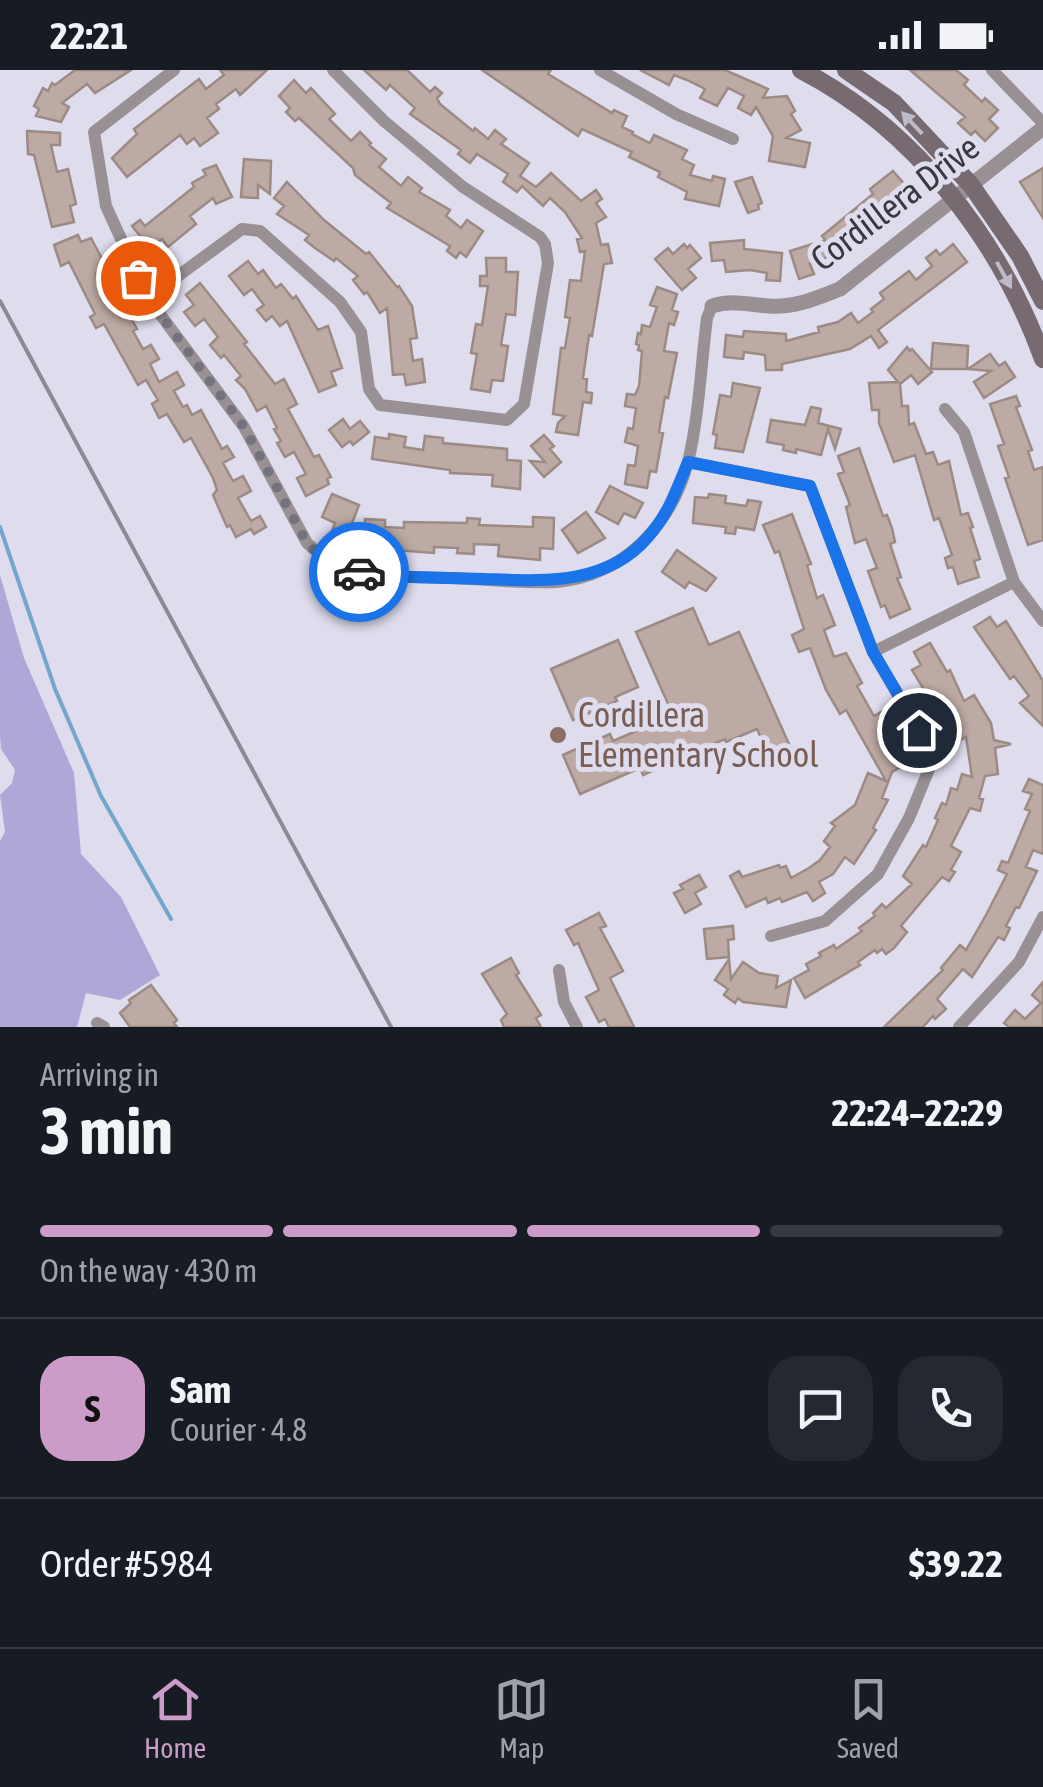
<!DOCTYPE html>
<html lang="en">
<head>
<meta charset="utf-8">
<style>
  body { margin:0; font-family:"Asap Condensed",sans-serif; background:#242831; color:#f1f3f6; height:100vh; display:flex; flex-direction:column; font-size:38px; white-space:nowrap }
  * { box-sizing:border-box; margin:0 }
  p { font-size:32px; color:#9ea1a6 }
  .icon { flex:none; width:55px; height:55px; fill:none; stroke:currentColor; stroke-width:2; stroke-linecap:round; stroke-linejoin:round }
  .map { position:relative; height:957px; overflow:hidden }
  .sheet { display:flex; flex-direction:column; background:#171b24; flex:1 }
  .sheet>* { flex:none }
  .pin { position:absolute; display:grid; place-items:center; width:85px; height:85px; color:#fff; margin:-42px; border:5px solid #fff; border-radius:50%; box-shadow:0 2px 10px #0007 }
  .courier { position:absolute; display:grid; place-items:center; width:100px; height:100px; margin:-50px; border:8px solid #1a73e8; border-radius:50%; background:#fff; color:#222; box-shadow:0 2px 12px #0007 }
  .overview em { font-style:normal; font-weight:700 }
  .overview div { display:flex; flex-direction:column-reverse }
  .overview { display:flex; align-items:center; justify-content:space-between; height:170px; padding:0 40px }
  h1 { font-size:65px; font-weight:700; line-height:75px }
  .bar { display:grid; grid-template-columns:repeat(4,1fr); gap:15px 10px; align-content:center; height:120px; padding:0 40px }
  .bar i { height:12px; border-radius:8px; background:#363941 }
  .bar .active { background:#cc9bc7 }
  .bar p { grid-column:span 4 }
  .line { display:flex; align-items:center; gap:25px; padding:0 40px; border-top:2px solid #363941 }
  .line div { flex:1 }
  .round { display:grid; place-items:center; flex:none; width:105px; height:105px; border-radius:30px; background:#242831 }
  .status { display:flex; justify-content:space-between; align-items:center; height:70px; padding:0 50px; background:#171b24; direction:ltr }
  .status svg { height:28px; fill:currentColor }
  .menu { display:flex; justify-content:space-around; align-items:center; height:140px; border-top:2px solid #363941; background:#171b24; font-size:28px; color:#9ea1a6 }
  .menu a { display:grid; justify-items:center; gap:5px }
  .menu .active { color:#cc9bc7 }
  .map>svg:first-child { display:block }
</style>
</head>
<body>
<div class="status"><b>22:21</b><svg viewBox="0 0 49 12"><path d="M0 12V9h3v3zM5 12V6h3v6zM10 12V3h3v9zM15 12V0h3v12zM26 1h20v11H26zM47 4h2v5h-2z"/></svg></div>
<div class="map">
<svg width="1043" height="957" viewBox="0 0 1043 957">
  <rect width="100%" height="100%" fill="#dedced"/>
  <path fill="#b0a7d9" d="M0 505 24 588 74 703 81 784 121 827 160 905 120 930 86 923 77 957H0V771L5 762 0 725 12 713 15 700 1 679 0 665Z"/>
  <g fill="none" stroke-linecap="round" stroke-linejoin="round">
    <path stroke="#74a5cb" stroke-width="4" d="M0 457 55 619 101 726 171 849"/>
  </g>
  <path fill="#beaaa4" stroke="#9c8a84" stroke-width="2.5" d="M75 0H131L95 23 87 14 62 33 69 37 61 52 36 46 39 39 34 36 43 18 48 21 52 13 55 15Z
    M220 0H267L240 25 236 19 216 34 219 39 207 48 218 63 200 76 194 68 187 74 180 65 127 107 112 88 137 64 134 59 199 9 206 19 224 5Z
    M364 0H407L430 22 435 17 442 23 437 28 440 34 473 61 475 58 488 69 495 60 506 69 501 74 529 93 520 106 536 117 551 103 581 131 596 120 602 129 596 133 606 147 596 153 601 175 608 174 612 193 604 194 592 266 589 265 583 308 587 309 586 322 592 323 591 333 583 332 578 365 556 362 558 353 565 346 553 344 561 278H565L570 248 565 247 570 210 581 211 585 181 580 182 577 169 582 168 565 142 550 128 543 136 522 116 517 122 503 112 508 104 477 84 470 93 458 84 461 80 410 44 415 38 390 15 386 20Z
    M482 0H551L548 4 581 24 612 43 614 40 627 46 622 57 633 62 632 64 650 73 654 65 687 80 682 89 694 95 690 105 712 111 713 106 725 109 719 136 685 129 687 122 658 107 660 102 629 87 632 82 582 59 578 66Z
    M640 0H725L768 19 763 28 787 26 795 41 791 44 801 60 786 68 810 73 805 97 769 91 773 66 756 37 751 45 738 38 744 26 728 18 717 36 700 28 705 19 687 10 674 5 669 15Z
    M910 0H956L968 10 964 15 982 32 985 28 998 40 989 49 998 58 985 71 975 61 971 65 958 53 965 47Z
    M294 10 306 23 311 18 335 44 329 49 351 71 360 62 371 73 369 75 386 89 379 97 401 116 408 107 422 118 419 122 450 140 446 146 461 158 467 150 483 161 466 187 460 182 456 188 447 181 450 176 387 138 391 133 355 105 353 98 299 48 295 51 286 42 290 38 279 26Z
    M27 61 60 63V75H51L57 102 68 99 76 134 70 136 74 152 52 157 34 85 28 84Z
    M244 89 271 91 270 124 258 115V128L241 127Z
    M216 95 232 127 216 134 213 128 190 146 196 154 168 177 162 169 150 178 132 156 140 150 145 156 194 117 192 113 206 105 203 100Z
    M1043 98V148L1020 112Z
    M893 101 907 117 897 125 904 133 872 157 875 160 850 182 843 172 824 189 810 194 814 204 799 209 790 181 825 170 822 166 873 124 870 119Z
    M752 107 762 133 758 135 759 139 748 143 735 112Z
    M287 112 324 150 366 184 369 182 397 217 399 216 412 236 417 268 410 269 413 291 422 289 425 312 406 315 404 304 393 305 387 238 380 243 367 222 364 224 353 210 358 206 336 188 334 191 315 178 305 170 309 165 277 144 284 136 274 128Z
    M78 165 81 172 91 168 107 198 96 203 110 234 120 228 137 259 133 261 143 279 151 275 159 289 150 294 159 312 177 302 184 315 174 321 183 337 187 335 192 345 201 340 222 379 227 376 234 387 223 393 233 411 243 406 251 421 238 428 251 451 260 446 266 457 254 464 251 459 236 467 230 455 227 457 213 425 217 420 213 408 191 368 184 372 167 344 159 348 152 334 158 330 146 310 138 315 104 254 96 258 90 247 95 244 69 192 61 196 54 175Z
    M744 170V179L782 183 780 211 766 210 767 203 750 200 726 202 724 190 712 191 710 173Z
    M684 174 687 178 690 175 701 188 688 199 696 208 682 220 655 189 668 178 673 184Z
    M953 174 967 192 878 260 887 272 879 278 871 266 850 279 782 294V300H766L765 285 744 282 743 289 724 287 726 265 743 267 744 261 786 264V271L819 262 818 257 838 252 851 243 858 253 873 242 871 239 884 229 880 223 909 201 916 210 932 196 926 188 936 180 940 185Z
    M486 188H506V202H518L515 245 506 244 501 275 508 276 503 311 492 310 490 322 471 319 477 284 471 283 476 254 482 255 488 216H480V206H487Z
    M248 191 258 204 263 200 276 218 281 214 293 229 296 226 318 260 328 256 342 298 331 302 336 315 319 322 287 251 280 256 272 246 266 251 257 240 264 235 252 219 244 225 229 206Z
    M200 213 247 272 244 274 275 314 284 309 297 334 288 339 314 387 319 385 331 407 327 409 329 414 306 426 297 408 306 404 294 382 285 387 277 373 281 371 274 359 277 358 266 336 257 341 245 319 236 310 241 306 224 285 221 288 210 275 218 267 204 249 195 256 184 242 194 235 186 225Z
    M657 217 677 224 672 240 678 242 674 255 669 253 664 281 677 283 668 328 665 327 659 362 663 363 656 402 650 401 647 418 625 414 628 395 635 396 638 376 625 372 628 358 633 359 636 338 625 336 627 324 635 325 639 316 642 281 638 280 639 275 636 274 638 263 641 264 642 255 650 257 657 237 650 235Z
    M933 273 968 276 967 299H931Z
    M907 277 910 281 912 279 932 302 918 314 911 305 900 314 902 336H908L909 355 914 353 926 384 933 382 938 395 949 391 961 445 968 443 973 457 970 458 980 489 974 491 979 507 958 514 953 497 948 498 945 488 952 485 939 448 934 450 915 385 894 392 879 353V340H872L869 313 898 312 888 300Z
    M990 284 999 296 1005 292 1015 307 984 328 974 312 991 301 968 299Z
    M733 313 760 318 743 382 715 378 717 365 713 364 720 325 731 327Z
    M1016 326 1020 336 1016 337 1032 380 1028 381 1034 400 1043 397V470L1028 475 1005 408 1009 407 998 376 1004 374 990 334Z
    M811 337 821 339 818 353 841 359 835 379 828 359 821 385 796 379V383L783 380 784 375 767 372 771 350 805 355Z
    M343 349 350 359 360 351 369 362 353 375 350 371 342 377 329 360Z
    M389 364 406 367 404 377 423 380 425 366 443 368V373L507 379V390L521 391 520 419 492 416 493 405 450 403V400L372 389 375 367 389 369Z
    M544 365 554 376 550 379 561 392 544 407 530 391 545 392 531 376Z
    M859 378 883 446 887 445 892 458 895 472 890 474 901 507 897 508 910 539 890 548 885 535 881 537 868 501 877 498 866 469 855 473 846 437 850 435 838 404 844 402 838 386Z
    M610 416 643 433 635 448 624 443 618 454 596 442Z
    M332 424 359 435 346 469 331 463 335 453 322 447Z
    M709 424 726 426 725 433 746 436 748 430 761 432 754 460 736 457 735 464 725 463 726 457 693 453 695 427 708 428Z
    M586 442 605 468 578 483 562 460Z
    M792 444 811 494 807 495 817 528 823 525 835 555 824 560 834 587 846 583 862 613 857 616 874 646 881 642 909 692 892 702 882 728 888 730 873 758 876 760 854 794 845 787 833 804 819 812 825 823 813 831 807 822 782 832 780 828 768 833 766 828 746 837 730 806 739 801 742 807 779 795 780 798 786 796 791 808 809 798 820 790 830 777 824 771 835 756 831 753 855 735 868 703 886 711 846 640 840 644 826 620 810 578 799 582 792 565 804 559 779 481 775 483 763 455Z
    M533 447 554 448 553 479 540 478V490L498 486 499 475 474 474V484L457 483 458 478 434 477V483L381 479 382 472 364 471 365 449 385 450V457L404 458V452L467 453V448L480 449 479 455 533 457Z
    M677 480 716 508 706 521 689 512 685 518 662 502Z
    M693 538 709 575 739 562 793 683 776 690 773 682 768 684 757 659 726 672 725 669 643 705 640 698 580 724 563 685 610 664 613 671 673 645 636 562Z
    M990 547 997 557 1006 551 1043 611V656L1020 633 1029 626 1014 606 1010 609 974 557Z
    M618 570 638 617 615 627 617 631 573 650 551 599Z
    M930 573 947 602 950 600 964 631 974 625 991 653 994 670 1011 674 995 678 998 704 985 706 979 728 983 729 980 741 970 738 951 776 961 782 951 800 955 802 949 811 942 807 901 856 907 862 894 878 886 884 882 879 877 883 875 880 858 892 860 895 805 928 794 908 809 900 806 894 821 886 819 883 834 875 836 879 862 861 859 858 875 846 873 843 882 834 886 838 912 814 903 806 923 775 926 777 938 750 935 748 942 733 946 735 951 718 957 720 962 704 972 707 966 667 957 672 948 657 952 655 935 625 929 628 912 600 921 595 914 582Z
    M1029 709 1043 715V784L1033 780 1026 797 1037 801 1019 838 1016 837 1006 856 1010 858 1004 870 998 867 972 907 963 899 937 929 946 939 935 949 933 946 923 957H884L943 900 941 898 960 875 966 880 986 845 1007 804 998 800 1002 791 1008 793 1030 741 1025 739 1032 724 1023 721Z
    M699 805 706 817 695 823 701 834 685 843 674 823 683 819 680 815Z
    M599 843 606 856 600 858 623 901 610 908 634 957H609L605 949 599 952 586 927 599 920 578 873 574 875 566 860Z
    M733 856 734 869 728 870 729 887 707 889 704 859Z
    M511 888 519 903 516 905 541 945 536 948 541 957H504L501 950 507 944 482 904Z
    M729 889 731 909 743 892 759 903 778 906 776 918 791 910 786 937 743 932 738 928 735 933 724 925 728 919 715 910Z
    M1043 912V957H1009L1004 953 1015 940 1025 949 1041 933 1032 925Z
    M151 915 177 950 174 953 177 957H130L120 943 131 933 129 930Z"/>
  <g fill="none" stroke-linecap="round" stroke-linejoin="round">
    <path stroke="#999094" stroke-width="12" d="M174 0 94 62 106 136 148 228 244 357 307 473C346 511 399 506 450 508 485 509 522 514 557 512 623 506 672 454 688 392 699 346 701 295 707 248L712 236
      M600 0 676 44 733 69
      M992 0 1043 53
      M148 228 242 159 260 161 340 232 361 262 369 319 380 335 507 350 524 334 548 193 545 174 540 167 463 117 384 51 333 0
      M945 339 964 362 1014 512 1043 551
      M688 392 810 416 873 582 934 687 909 748 878 804 825 851 771 866
      M873 582 1014 512
      M559 900 564 932 577 957
      M97 953 104 957
      M959 957 1019 892 1043 847"/>
    <path stroke="#999094" stroke-width="15" d="M712 236C733 229 748 235 769 236 795 238 817 228 840 219L1043 58"/>
    <path stroke="#776b71" stroke-width="18" d="M801 0C915 59 1000 170 1043 289
      M846 0 894 33 971 115 1020 186 1043 231"/>
    <path stroke="#8a8995" stroke-width="4" d="M0 231 391 957"/>
  </g>
  <defs><path id="oneway-solid" d="M-6-.8H1V-3.2L6.5 0L1 3.2V.8H-6Z" transform="scale(2.5)"/></defs>
  <g fill="#bfbac8">
    <use href="#oneway-solid" transform="translate(912 53) rotate(-133)"/>
    <use href="#oneway-solid" transform="translate(1004 205) rotate(61)"/>
  </g>
  <g fill="none" stroke-linecap="round" stroke-linejoin="round">
    <path stroke="#73727d" stroke-width="10" stroke-dasharray="0 18" d="M138 208 148 228 244 357 307 473 322 488 359 502"/>
    <path stroke="#1a73e8" stroke-width="12" d="M359 502 376 506C412 507 448 508 484 509 543 511 606 516 648 467 668 445 677 419 688 392L810 416 873 582 919 660"/>
  </g>
  <circle fill="#8d6e63" stroke="#dedced" stroke-width="4" cx="558" cy="665" r="10"/>
  <g text-anchor="middle" stroke-width="10" stroke-linejoin="round" paint-order="stroke">
    <g font-size="35" fill="#3a3940" stroke="#dedced">
      <text transform="translate(895 133) rotate(-37)" y="12">Cordillera Drive</text>
    </g>
    <g font-size="35" fill="#785e54" stroke="#dedced" text-anchor="start">
      <text x="578" y="657">Cordillera<tspan x="578" dy="40">Elementary School</tspan></text>
    </g>
  </g>
</svg>
<div class="pin" style="left:138px;top:208px;background:#ea580c"><svg class="icon" aria-label="bag" viewBox="0 0 24 24"><path d="M5 8h14l-1 12H6zM9 8a3 3 0 0 1 6 0"/></svg></div>
<div class="pin" style="left:919px;top:660px;background:#1f2937"><svg class="icon" aria-label="home" viewBox="0 0 24 24"><path d="M3 11l9-7 9 7M6 9v11h12V9"/></svg></div>
<div class="courier" style="left:359px;top:502px"><svg class="icon" aria-label="car" viewBox="0 0 24 24"><path d="M5 17H2v-5l4-1 3-4h7l3 4 3 1v5h-3M9 17h6M6 11h13"/><circle cx="7" cy="17" r="2"/><circle cx="17" cy="17" r="2"/></svg></div>
</div>
<section class="sheet">
<div class="overview"><div><h1>3 min</h1><p>Arriving in</p></div><em>22:24–22:29</em></div>
<div class="bar"><i class="active"></i><i class="active"></i><i class="active"></i><i></i><p>On the way · 430 m</p></div>
<div class="line" style="height:180px"><b class="round" style="background:#cc9bc7;color:#111">S</b><div><b>Sam</b><p>Courier · 4.8</p></div><a class="round"><svg class="icon" aria-label="chat" viewBox="0 0 24 24"><path d="M4 5h16v11H9l-5 4z"/></svg></a><a class="round"><svg class="icon" aria-label="phone" viewBox="0 0 24 24"><path d="M5 4h4l2 5-3 2q2 4 5 5l2-3 5 2v4C11 20 4 13 5 4z"/></svg></a></div>
<div class="line" style="height:130px"><div>Order #5984</div><b>$39.22</b></div>
</section>
<nav class="menu">
<a class="active"><svg class="icon" aria-label="home" viewBox="0 0 24 24"><path d="M3 11l9-7 9 7M6 9v11h12V9"/></svg>Home</a>
<a><svg class="icon" aria-label="map" viewBox="0 0 24 24"><path d="M3 6l6-2 6 2 6-2v14l-6 2-6-2-6 2zM9 4v14M15 6v14"/></svg>Map</a>
<a><svg class="icon" aria-label="saved" viewBox="0 0 24 24"><path d="M7 4h10v16l-5-4-5 4z"/></svg>Saved</a>
</nav>
</body>
</html>
